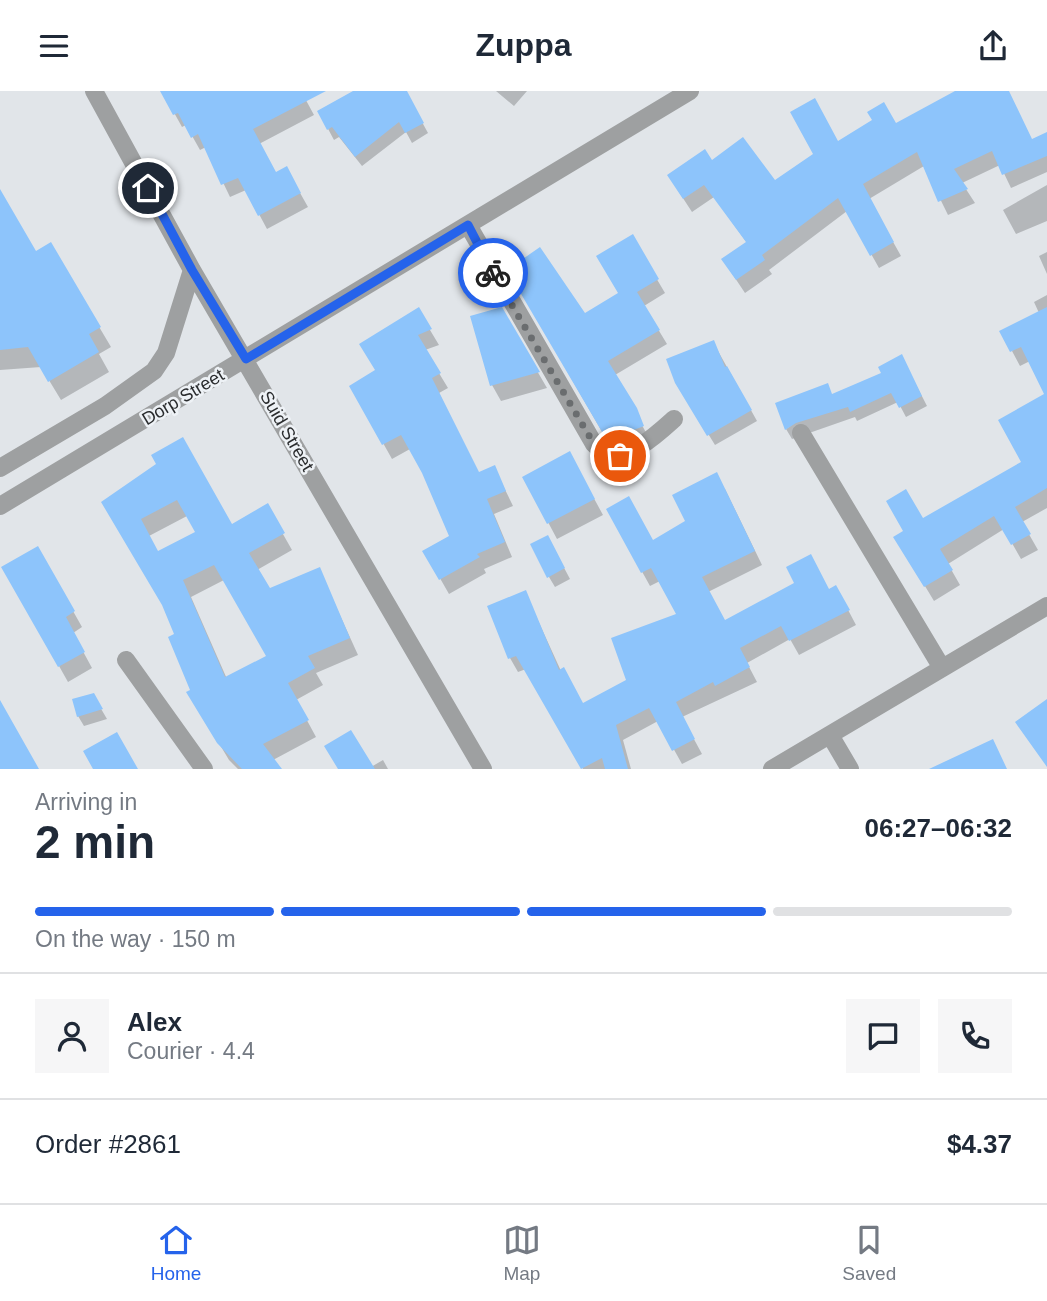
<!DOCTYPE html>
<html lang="en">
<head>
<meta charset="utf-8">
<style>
  body { margin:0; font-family:Helvetica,sans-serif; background:#f6f6f7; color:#1f2937; height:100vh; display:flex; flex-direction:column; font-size:26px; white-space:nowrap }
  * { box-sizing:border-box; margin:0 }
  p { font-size:23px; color:#747a83 }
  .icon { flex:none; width:38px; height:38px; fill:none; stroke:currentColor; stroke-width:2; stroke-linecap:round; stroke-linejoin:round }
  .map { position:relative; height:678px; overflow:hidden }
  .details { display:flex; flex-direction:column; background:#fff; flex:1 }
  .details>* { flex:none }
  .pin { position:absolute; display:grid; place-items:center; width:60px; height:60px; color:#fff; margin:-30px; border:4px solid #fff; border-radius:50%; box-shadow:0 2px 7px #0007 }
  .courier { position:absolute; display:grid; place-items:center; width:70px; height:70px; margin:-35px; border:5px solid #2563eb; border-radius:50%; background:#fff; color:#222; box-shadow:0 2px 9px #0007 }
  .overview em { font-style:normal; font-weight:700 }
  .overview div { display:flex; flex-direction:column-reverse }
  .overview { display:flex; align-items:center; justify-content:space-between; height:119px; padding:0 35px }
  h1 { font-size:46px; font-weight:700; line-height:52px }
  .bar { display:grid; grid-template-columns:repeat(4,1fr); gap:10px 7px; align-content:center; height:84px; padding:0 35px }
  .bar i { height:9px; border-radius:5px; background:#e0e1e3 }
  .bar .current { background:#2563eb }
  .bar p { grid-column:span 4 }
  .line { display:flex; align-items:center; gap:18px; padding:0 35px; border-top:2px solid #e0e1e3 }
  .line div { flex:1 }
  .round { display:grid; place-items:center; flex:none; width:74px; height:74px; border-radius:0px; background:#f6f6f7 }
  header { display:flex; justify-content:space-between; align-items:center; height:91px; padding:0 35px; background:#fff; font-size:32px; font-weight:700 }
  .tab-bar { display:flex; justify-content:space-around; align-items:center; height:98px; border-top:2px solid #e0e1e3; background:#fff; font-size:19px; color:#747a83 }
  .tab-bar a { display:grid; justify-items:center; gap:4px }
  .tab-bar .current { color:#2563eb }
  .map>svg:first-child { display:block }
</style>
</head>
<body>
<header><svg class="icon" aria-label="menu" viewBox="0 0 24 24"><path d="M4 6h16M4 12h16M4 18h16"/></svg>Zuppa<svg class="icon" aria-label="share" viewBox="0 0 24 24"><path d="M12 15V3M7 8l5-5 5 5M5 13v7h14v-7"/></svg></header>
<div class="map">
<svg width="1047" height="678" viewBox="0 0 1047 678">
  <rect width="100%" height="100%" fill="#e1e5e9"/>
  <path fill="#0003" fill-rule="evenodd" d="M162 0H301L314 24 259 53 276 83 286 77 308 116 267 138 246 99 230 106 206 56 200 59 186 34 182 36Z
    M357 0H405L428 42 412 52 406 41 362 75 339 46 334 49 319 21Z
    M496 0H527L514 15Z
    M959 0H1008L1032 50 1047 52V81L1011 97 1000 74 962 92 975 112 948 124 924 75 869 108 901 165 879 177 847 120 769 179 772 183 745 202 723 169 747 152 714 106 692 121 677 98 712 71 774 91 838 52 895 34Z
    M1047 94V130L1016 143 1003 119Z
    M0 102 35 162 50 153 111 256 99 263 109 281 61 309 41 276 0 279Z
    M632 146 665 202 644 215 667 253 615 284 650 349 613 360 509 179 585 225 620 203Z
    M1047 161V183L1039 165Z
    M1047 204V417L1022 431 1038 459 1021 468 1004 438 948 473 960 494 934 510 896 447 1023 372 1046 304 1030 270 1020 275 1012 260 1039 222 1034 211Z
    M501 218 547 297 501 310 492 294 472 226Z
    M418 219 439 254 425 259 448 297 439 302 479 383 494 376 513 415 494 423 512 466 484 478 486 482 449 503 425 461 451 445 423 381 410 358 392 368 351 295 377 280Z
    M713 251 757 330 715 354 677 292Z
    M907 276 927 315 906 326 898 311 857 330 855 326 792 348 786 338 833 305Z
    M158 374 232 435 267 415 292 459 257 479 269 500 319 478 358 564 316 582 323 594 296 609 316 646 273 669 280 678H238L229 669 189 602 192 600 177 544 164 514 104 411ZM187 425 197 442 158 462 149 445ZM224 489 268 565 227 588 191 506Z
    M578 378 603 424 557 448 524 386Z
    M725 398 762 474 708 501 725 531 836 496 856 534 799 564 790 548 747 572 757 591 682 626 702 663 682 673 658 630 623 649 631 678H583L526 578 518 581 510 567 525 501 561 580 583 615 628 590 678 524 660 490 650 495 608 419 653 451 688 431Z
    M553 456 570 488 555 496 549 486Z
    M38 458 82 536 73 542 92 577 68 591 4 477Z
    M93 604 107 628 84 635 78 625Z
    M383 669 388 678H339L371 676Z"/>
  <path fill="#8dc4fb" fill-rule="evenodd" d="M160 0H326L253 38 276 81 287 75 301 102 258 125 238 87 221 94 198 43 191 47 178 22 173 24Z
    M353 0H407L424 32 405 42 399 31 355 66 332 36 327 39 317 20Z
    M955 0H1009L1032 48 1047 41V65L1002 84 992 60 954 78 968 98 938 111 917 61 863 93 894 151 870 165 838 107 762 164 765 169 736 189 721 168 746 151 704 94 683 108 667 84 705 58 712 69 743 46 775 89 813 63 790 21 815 7 838 50 872 29 867 21 884 11 896 32Z
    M0 98 36 160 51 151 101 236 89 243 99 261 48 291 28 256 0 259Z
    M633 143 659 188 637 201 660 239 608 270 637 317 644 335 631 340 633 346 629 348 608 351 507 179 540 156 585 222 618 202 596 165Z
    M419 216 432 238 418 244 441 282 432 287 479 381 495 374 506 400 487 408 505 451 477 463 480 466 439 489 422 460 449 445 422 382 401 344 382 354 349 295 375 279 359 253Z
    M502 216 540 281 490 295 470 225Z
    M1047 216V397L1015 416 1031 443 1011 454 994 425 940 458 953 479 924 496 893 446 903 440 886 410 906 398 923 427 1021 371 998 329 1044 303 1021 256 1010 261 999 240Z
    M714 249 725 276 727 275 752 319 707 345 675 292 666 268Z
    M902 263 922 305 899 317 891 302 850 321 848 316 796 332 785 339 775 312 828 292 832 303 881 282 878 276Z
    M183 346 232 433 268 412 285 442 249 462 270 497 320 476 350 547 308 565 315 577 288 592 309 629 263 653 282 678H242L217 652 186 601 190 599 168 546 174 543 162 514 101 411 156 373 151 364ZM177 409 195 441 158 460 141 428ZM214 474 266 565 225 586 183 489Z
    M570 360 595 408 547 433 522 386Z
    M717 381 755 460 702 486 725 529 794 492 786 476 811 463 829 498 836 494 850 519 789 550 781 535 740 557 750 576 715 595 713 591 676 611 695 648 672 660 649 617 616 634 628 678H605L602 667 581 678 516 565 508 568 487 515 526 499 559 579 564 576 583 612 626 589 611 547 676 523 651 477 641 482 606 418 629 405 653 449 685 430 672 404Z
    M548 444 565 477 547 487 530 453Z
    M38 455 75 520 66 526 85 561 58 576 1 476Z
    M94 602 103 618 77 626 72 608Z
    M1047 608V676L1015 631Z
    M0 609 39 678H0Z
    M351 639 375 678H338L324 655Z
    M117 641 138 678H93L83 660Z
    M993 648 1007 678H929Z"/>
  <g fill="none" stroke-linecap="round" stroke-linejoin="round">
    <path stroke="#9ea0a1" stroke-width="18" d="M94 0 192 179 483 678
      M468 134 594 353 605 364C633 366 654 346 674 328
      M801 342 942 577
      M0 377 105 315 154 280 166 262 192 179
      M0 415 690 0
      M126 569 204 678
      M830 644 850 678
      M772 678 1047 515"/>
  </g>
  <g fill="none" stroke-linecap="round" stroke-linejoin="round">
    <path stroke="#6a6d6f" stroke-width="7" stroke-dasharray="0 12.6" d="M493 182 594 353 605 364 620 365"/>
    <path stroke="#2563eb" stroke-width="9" d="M148 97 192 179 246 268 468 134 493 182"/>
  </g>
  <g text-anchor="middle" stroke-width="5" stroke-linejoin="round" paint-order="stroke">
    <g font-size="18" fill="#2a2c2e" stroke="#eef2f6">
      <text transform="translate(183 306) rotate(-31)" y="6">Dorp Street</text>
      <text transform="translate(287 340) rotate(60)" y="6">Suid Street</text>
    </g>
  </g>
</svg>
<div class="pin" style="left:620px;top:365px;background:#ea580c"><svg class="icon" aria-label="bag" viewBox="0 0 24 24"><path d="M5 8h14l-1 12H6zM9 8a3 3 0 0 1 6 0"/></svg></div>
<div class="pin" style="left:148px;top:97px;background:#1f2937"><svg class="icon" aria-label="home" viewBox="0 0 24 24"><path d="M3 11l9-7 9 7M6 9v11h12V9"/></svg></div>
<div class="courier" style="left:493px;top:182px"><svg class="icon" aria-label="bike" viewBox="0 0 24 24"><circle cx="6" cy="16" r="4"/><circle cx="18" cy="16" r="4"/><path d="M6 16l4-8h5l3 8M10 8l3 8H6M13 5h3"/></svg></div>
</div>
<section class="details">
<div class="overview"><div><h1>2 min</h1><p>Arriving in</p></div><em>06:27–06:32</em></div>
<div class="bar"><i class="current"></i><i class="current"></i><i class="current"></i><i></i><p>On the way · 150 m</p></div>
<div class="line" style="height:126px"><a class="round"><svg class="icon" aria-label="person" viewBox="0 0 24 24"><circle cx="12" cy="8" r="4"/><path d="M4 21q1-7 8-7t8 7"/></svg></a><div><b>Alex</b><p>Courier · 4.4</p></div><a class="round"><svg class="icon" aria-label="chat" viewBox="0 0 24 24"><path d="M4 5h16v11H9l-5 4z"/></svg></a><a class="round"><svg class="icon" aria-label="phone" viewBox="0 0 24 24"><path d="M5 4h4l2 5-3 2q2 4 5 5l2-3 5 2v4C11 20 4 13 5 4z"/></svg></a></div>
<div class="line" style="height:91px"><div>Order #2861</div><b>$4.37</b></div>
</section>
<nav class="tab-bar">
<a class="current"><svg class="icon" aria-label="home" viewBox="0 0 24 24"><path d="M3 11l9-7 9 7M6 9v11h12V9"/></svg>Home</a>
<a><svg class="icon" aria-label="map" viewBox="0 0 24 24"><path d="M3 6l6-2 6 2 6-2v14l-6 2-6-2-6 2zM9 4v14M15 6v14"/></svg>Map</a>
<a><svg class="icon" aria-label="saved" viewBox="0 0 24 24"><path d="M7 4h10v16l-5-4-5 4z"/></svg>Saved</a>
</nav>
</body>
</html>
